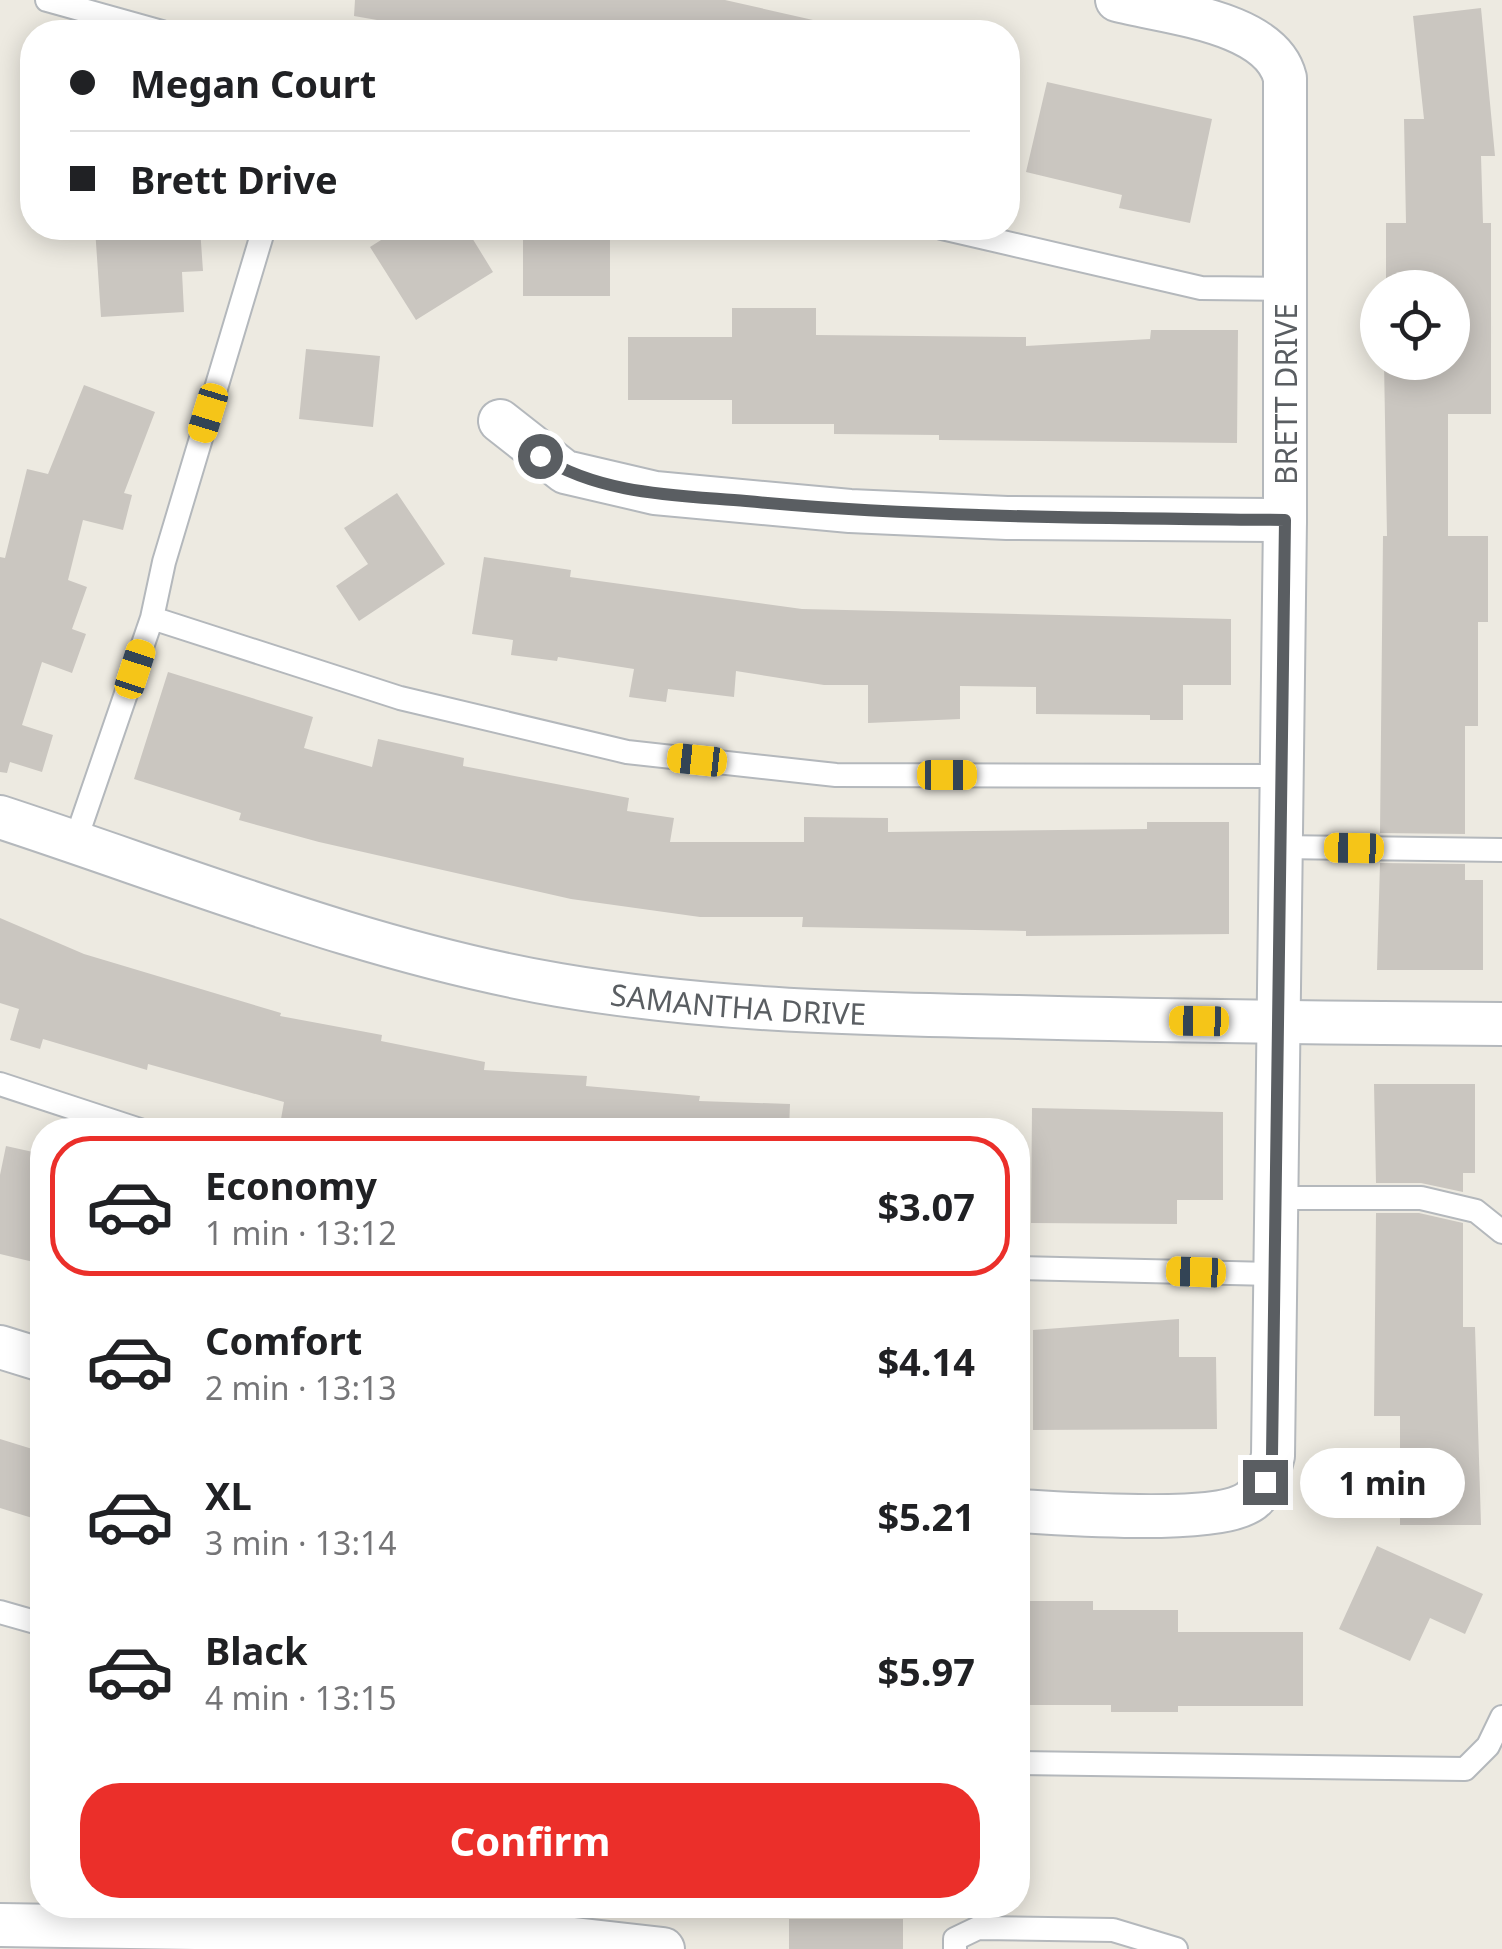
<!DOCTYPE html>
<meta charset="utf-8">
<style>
body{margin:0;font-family:"Noto Sans",sans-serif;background:#f6f6f6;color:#202124;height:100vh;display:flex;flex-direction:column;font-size:38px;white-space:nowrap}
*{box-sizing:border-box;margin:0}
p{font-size:32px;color:#757577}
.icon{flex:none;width:55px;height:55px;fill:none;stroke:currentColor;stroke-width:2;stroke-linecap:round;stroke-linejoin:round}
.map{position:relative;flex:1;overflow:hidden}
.details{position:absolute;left:30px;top:1118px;width:1000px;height:800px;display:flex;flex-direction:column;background:#fff;border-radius:40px;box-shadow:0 5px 25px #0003}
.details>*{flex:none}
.guide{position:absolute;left:20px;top:20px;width:1000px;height:220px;border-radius:40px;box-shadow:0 5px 25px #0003;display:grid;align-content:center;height:220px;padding:0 50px;background:#fff}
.buttons{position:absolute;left:1360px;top:270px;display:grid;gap:20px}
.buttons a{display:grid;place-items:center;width:110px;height:110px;border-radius:50%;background:#fff;box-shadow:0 5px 25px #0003;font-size:50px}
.end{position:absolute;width:45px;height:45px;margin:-22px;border:12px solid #5a5e62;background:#fff;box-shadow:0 0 0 5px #fff}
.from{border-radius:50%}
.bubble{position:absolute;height:70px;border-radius:35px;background:#fff;box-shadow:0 5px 25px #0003;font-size:32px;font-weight:700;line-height:70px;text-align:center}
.car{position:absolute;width:30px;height:60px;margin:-30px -15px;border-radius:12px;box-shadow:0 0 8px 2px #0007;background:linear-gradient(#f5c518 24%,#345 0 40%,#f5c518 0 76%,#345 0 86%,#f5c518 0)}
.guide b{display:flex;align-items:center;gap:35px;height:95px;font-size:38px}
.guide b+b{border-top:2px solid #e0e0e0}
.guide i{width:25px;height:25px;background:#202124}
ul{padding:18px 0 0;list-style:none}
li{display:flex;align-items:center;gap:30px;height:140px;margin:0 20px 15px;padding:0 30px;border:5px solid transparent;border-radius:40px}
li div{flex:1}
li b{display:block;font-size:38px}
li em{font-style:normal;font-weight:700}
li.on{border-color:#eb2f2a}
li>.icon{width:90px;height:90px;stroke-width:1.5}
.button{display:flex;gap:20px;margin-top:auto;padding:20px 50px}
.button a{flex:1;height:115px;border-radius:40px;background:#eb2f2a;color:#fff;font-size:40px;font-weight:700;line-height:115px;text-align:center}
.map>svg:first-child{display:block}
</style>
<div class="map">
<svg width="1502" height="1949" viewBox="0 0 1502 1949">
<rect width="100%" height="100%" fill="#edeae1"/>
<path fill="#cac6c0" d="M355 0H725L813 20 812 32H446L354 16Z
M1481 8 1495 156H1481L1483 223H1491V414H1448V536H1488V622H1478V726H1465V834L1380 833 1383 536H1387L1384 362H1452V288H1386V223H1406L1404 119H1424L1413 16Z
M1047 82 1212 119 1190 223 1119 208 1122 195 1026 172Z
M95 228H200L203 271 182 272 184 312 101 317Z
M400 228H466L493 272 416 320 370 247Z
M523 228H610V296H523Z
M732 308H816V335L1026 337V346L1150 339 1151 330H1238L1237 443 939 440V435L834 434V424H732V400H628V337H732Z
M306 349 380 356 373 427 299 419Z
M84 385 155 412 124 493 132 495 123 530 83 520 68 580 87 587 72 629 86 634 72 673 42 662 22 725 53 735 42 772 10 762 7 773 0 772V557L5 558 27 469 48 474Z
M397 493 445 564 359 621 336 586 368 564 344 528Z
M484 557 571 570 570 577 802 609 1231 619V685H1183V720H1150V715L1036 714V687L960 686V719L868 723V685H824L736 671 734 697 668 689 666 702 629 697 634 669 558 657 557 661 511 655 513 640 472 634Z
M168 672 313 717 304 748 372 767 378 739 464 758 463 766 629 798 627 811 674 818 670 842H804V817L888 818V832L1147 829V822H1229V934L1026 936V931L802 927 803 917H700L571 899 319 842 239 820 241 813 134 779Z
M1380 863 1465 864V880H1483V970H1377Z
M0 918 84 954 281 1013 280 1016 382 1035 381 1041 485 1062 484 1070 587 1076 586 1086 700 1096 699 1101 790 1104 789 1130H383L323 1119 322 1126 281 1119 284 1102 148 1064 147 1070 43 1039 40 1049 10 1040 19 1009 0 1003Z
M1374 1084H1475V1173H1463V1192L1421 1183H1376Z
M1032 1108 1223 1112V1200H1177V1224L1031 1223Z
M6 1146 42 1154V1264L0 1254V1175Z
M1376 1213H1419L1463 1223V1327H1475L1481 1525H1400V1416H1374Z
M1179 1319V1357H1216L1217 1429 1033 1430V1330Z
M0 1439 42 1452V1521L0 1508Z
M1377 1546 1483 1594 1465 1634 1430 1618 1410 1661 1339 1629Z
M1018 1601H1093V1610H1178V1632H1303V1706H1178V1712H1111V1705H1018Z
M789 1919H903V1949H789Z"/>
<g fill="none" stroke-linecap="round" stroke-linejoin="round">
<defs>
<path id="lane" d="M47 0 162 32
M942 228 1201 288 1285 289
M152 618 400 698 627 752 836 775 1281 776
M75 842 152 618 164 562 264 228
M1279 847 1502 850
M0 1084 140 1130
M1275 1198H1421L1476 1211 1502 1232
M1018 1268 1274 1274
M0 1612 42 1624
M1018 1763 1465 1769 1488 1746 1502 1717
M955 1949V1939L978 1928 1113 1930 1176 1949"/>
<g id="street">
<path d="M500 421 565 472 655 493 850 511 1007 518 1285 520"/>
<path id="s1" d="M0 817C183 877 368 952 559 985 711 1011 864 1014 1018 1017 1179 1021 1341 1023 1502 1024"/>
<path d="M0 1347 42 1360"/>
<path d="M1018 1511C1063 1513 1225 1527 1254 1498 1266 1487 1269 1470 1273 1456L1285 520V78C1271 21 1166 13 1117 0"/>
<path d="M0 1925 521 1933 663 1949"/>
</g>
</defs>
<use href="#lane" stroke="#b4b8bc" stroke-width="26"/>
<use href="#street" stroke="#b4b8bc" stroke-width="46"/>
<use href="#lane" stroke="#fff" stroke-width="22"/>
<use href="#street" stroke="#fff" stroke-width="42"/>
</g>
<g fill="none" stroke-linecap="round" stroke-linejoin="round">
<path stroke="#5a5e62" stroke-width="12" d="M540 456C601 495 676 495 746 501 925 518 1105 518 1285 520L1272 1456 1265 1482"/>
</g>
<g text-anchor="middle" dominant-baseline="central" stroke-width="8" stroke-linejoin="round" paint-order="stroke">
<g font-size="30" fill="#5a5e62" stroke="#fff">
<text transform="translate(1285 394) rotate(-90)">BRETT DRIVE</text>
<text stroke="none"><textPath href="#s1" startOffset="765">SAMANTHA DRIVE</textPath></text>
</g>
</g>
</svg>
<div class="buttons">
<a><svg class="icon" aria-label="locate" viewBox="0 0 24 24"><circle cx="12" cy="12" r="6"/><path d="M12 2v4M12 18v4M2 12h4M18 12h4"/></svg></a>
</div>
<i class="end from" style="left:540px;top:456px"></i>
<i class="end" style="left:1265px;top:1482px"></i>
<div class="bubble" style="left:1300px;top:1448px;width:165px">1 min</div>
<i class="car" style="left:208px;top:413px;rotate:197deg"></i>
<i class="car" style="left:135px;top:669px;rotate:18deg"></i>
<i class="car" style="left:697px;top:760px;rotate:276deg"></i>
<i class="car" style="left:947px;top:775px;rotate:90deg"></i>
<i class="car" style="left:1354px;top:848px;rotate:271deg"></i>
<i class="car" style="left:1199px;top:1021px;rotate:271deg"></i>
<i class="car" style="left:1196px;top:1272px;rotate:272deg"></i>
<div class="guide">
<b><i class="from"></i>Megan Court</b>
<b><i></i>Brett Drive</b>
</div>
<section class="details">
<ul>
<li class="on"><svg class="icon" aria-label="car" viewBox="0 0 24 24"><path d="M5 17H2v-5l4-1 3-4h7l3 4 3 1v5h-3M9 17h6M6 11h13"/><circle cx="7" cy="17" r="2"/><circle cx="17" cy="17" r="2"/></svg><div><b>Economy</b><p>1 min · 13:12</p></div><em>$3.07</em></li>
<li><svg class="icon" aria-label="car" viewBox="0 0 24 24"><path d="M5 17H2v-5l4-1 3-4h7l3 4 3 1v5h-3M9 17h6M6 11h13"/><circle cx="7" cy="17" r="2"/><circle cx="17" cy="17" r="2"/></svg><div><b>Comfort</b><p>2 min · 13:13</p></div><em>$4.14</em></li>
<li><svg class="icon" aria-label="car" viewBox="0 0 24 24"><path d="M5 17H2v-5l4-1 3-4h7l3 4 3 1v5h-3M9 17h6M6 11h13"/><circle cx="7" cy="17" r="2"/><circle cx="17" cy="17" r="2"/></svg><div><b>XL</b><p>3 min · 13:14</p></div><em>$5.21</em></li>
<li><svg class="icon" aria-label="car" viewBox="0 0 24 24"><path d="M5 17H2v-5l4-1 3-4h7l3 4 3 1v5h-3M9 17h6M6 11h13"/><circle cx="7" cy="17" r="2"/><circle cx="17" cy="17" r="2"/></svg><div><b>Black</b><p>4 min · 13:15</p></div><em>$5.97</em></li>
</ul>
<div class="button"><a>Confirm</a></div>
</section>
</div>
